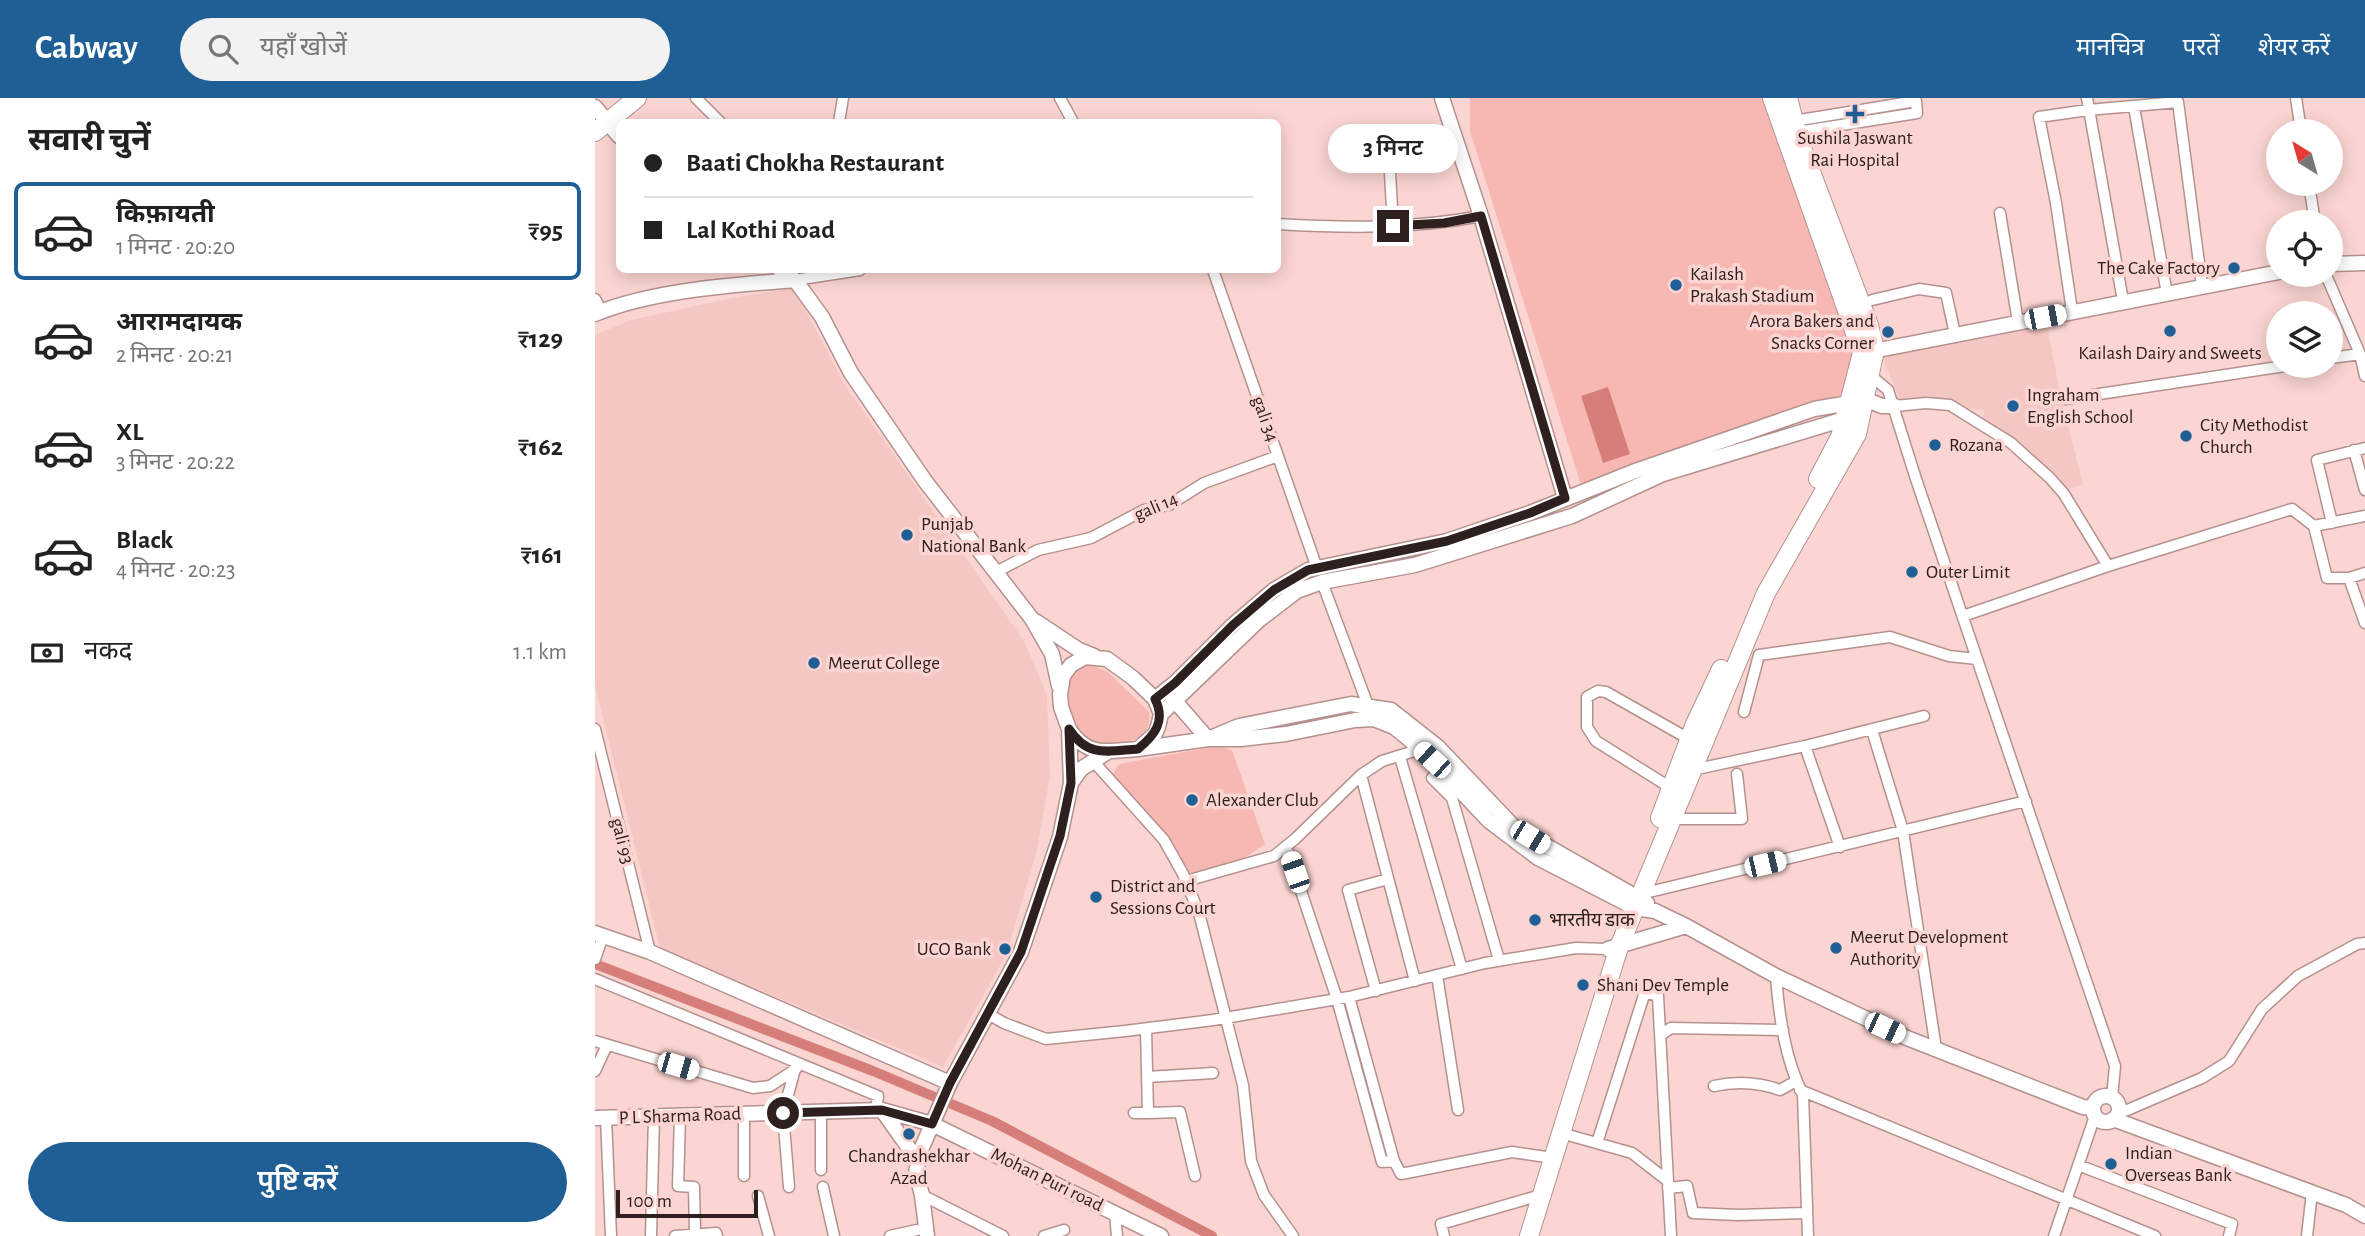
<!DOCTYPE html>
<html lang="hi">
<meta charset="utf-8">
<style>
body{margin:0;font-family:"Alegreya Sans","Noto Sans Devanagari",sans-serif;background:#f2f2f2;color:#222;height:100vh;display:flex;flex-direction:column;font-size:26px;white-space:nowrap}
*{box-sizing:border-box;margin:0}
p{font-size:23px;color:#767676}
.icon{flex:none;width:38px;height:38px;fill:none;stroke:currentColor;stroke-width:2;stroke-linecap:round;stroke-linejoin:round}
.map{position:relative;flex:1;overflow:hidden}
.drawer{display:flex;flex-direction:column;background:#fff;width:595px}
.drawer>*{flex:none}
.hud{position:absolute;left:21px;top:21px;width:665px;height:154px;border-radius:10px;box-shadow:0 4px 18px #0003;display:grid;align-content:center;height:154px;padding:0 28px;background:#fff}
.needle{width:46px;rotate:323deg}
.fabs{position:absolute;left:1671px;top:21px;display:grid;gap:14px}
.fabs a{display:grid;place-items:center;width:77px;height:77px;border-radius:50%;background:#fff;box-shadow:0 4px 18px #0003;font-size:35px}
.scale{position:absolute;left:21px;bottom:18px;width:142px;box-sizing:border-box;padding-left:7px;border:4px solid #2e201f;border-top:0;font-size:19px;line-height:24px;white-space:nowrap;color:#2e201f;-webkit-text-stroke:5px #fbd5d1;paint-order:stroke}
.end{position:absolute;width:32px;height:32px;margin:-16px;border:9px solid #2e201f;background:#fff;box-shadow:0 0 0 4px #fff}
.from{border-radius:50%}
.bubble{position:absolute;height:49px;border-radius:24px;background:#fff;box-shadow:0 4px 18px #0003;font-size:23px;font-weight:600;line-height:49px;text-align:center}
.car{position:absolute;width:21px;height:42px;margin:-21px -10px;border-radius:9px;box-shadow:0 0 5px 2px #0007;background:linear-gradient(#fff 24%,#345 0 40%,#fff 0 76%,#345 0 86%,#fff 0)}
.hud b{display:flex;align-items:center;gap:24px;height:66px;font-size:26px}
.hud b+b{border-top:2px solid #e0e0e0}
.hud i{width:18px;height:18px;background:#222}
ul{padding:0;list-style:none}
li{display:flex;align-items:center;gap:21px;height:98px;margin:0 14px 10px;padding:0 14px;border:4px solid transparent;border-radius:10px}
li div{flex:1}
li b{display:block;font-size:26px}
li em{font-style:normal;font-weight:600}
li.selected{border-color:#1f5f95}
li>.icon{width:63px;height:63px;stroke-width:1.5}
h2{padding:0 28px;font-size:32px;line-height:84px}
.pay{display:flex;align-items:center;gap:18px;height:77px;padding:0 28px;font-size:26px}
.pay p{margin-inline-start:auto}
.action{display:flex;gap:14px;margin-top:auto;padding:14px 28px}
.action a{flex:1;height:80px;border-radius:42px;background:#1f5f95;color:#fff;font-size:28px;font-weight:600;line-height:80px;text-align:center}
header{display:flex;align-items:center;gap:42px;box-sizing:border-box;height:98px;padding:0 35px;background:#1f5f95;color:#fff}
header strong{font-size:33px}
nav{display:flex;gap:38px;margin-inline-start:auto;font-size:24px}
.search{width:490px;height:63px;background:#f2f2f2;display:flex;align-items:center;gap:18px;box-sizing:border-box;padding:0 24px;border-radius:38px;color:#767676;font-size:26px}
main{display:flex;flex:1;min-height:0}
.map>svg:first-child{display:block}
</style>
<header>
<strong>Cabway</strong>
<div class="search"><svg class="icon" aria-label="search" viewBox="0 0 24 24"><circle cx="10" cy="10" r="6"/><path d="M15 15l6 6"/></svg>यहाँ खोजें</div>
<nav><a>मानचित्र</a><a>परतें</a><a>शेयर करें</a></nav>
</header>
<main>
<section class="drawer">
<h2>सवारी चुनें</h2>
<ul>
<li class="selected"><svg class="icon" aria-label="car" viewBox="0 0 24 24"><path d="M5 17H2v-5l4-1 3-4h7l3 4 3 1v5h-3M9 17h6M6 11h13"/><circle cx="7" cy="17" r="2"/><circle cx="17" cy="17" r="2"/></svg><div><b>किफ़ायती</b><p>1 मिनट · 20:20</p></div><em>₹95</em></li>
<li><svg class="icon" aria-label="car" viewBox="0 0 24 24"><path d="M5 17H2v-5l4-1 3-4h7l3 4 3 1v5h-3M9 17h6M6 11h13"/><circle cx="7" cy="17" r="2"/><circle cx="17" cy="17" r="2"/></svg><div><b>आरामदायक</b><p>2 मिनट · 20:21</p></div><em>₹129</em></li>
<li><svg class="icon" aria-label="car" viewBox="0 0 24 24"><path d="M5 17H2v-5l4-1 3-4h7l3 4 3 1v5h-3M9 17h6M6 11h13"/><circle cx="7" cy="17" r="2"/><circle cx="17" cy="17" r="2"/></svg><div><b>XL</b><p>3 मिनट · 20:22</p></div><em>₹162</em></li>
<li><svg class="icon" aria-label="car" viewBox="0 0 24 24"><path d="M5 17H2v-5l4-1 3-4h7l3 4 3 1v5h-3M9 17h6M6 11h13"/><circle cx="7" cy="17" r="2"/><circle cx="17" cy="17" r="2"/></svg><div><b>Black</b><p>4 मिनट · 20:23</p></div><em>₹161</em></li>
</ul>
<div class="pay"><svg class="icon" aria-label="cash" viewBox="0 0 24 24"><path d="M3 7h18v10H3z"/><circle cx="12" cy="12" r="2"/></svg>नकद<p>1.1 km</p></div>
<div class="action"><a>पुष्टि करें</a></div>
</section>
<div class="map">
<svg width="1770" height="1138" viewBox="0 0 1770 1138">
<rect width="100%" height="100%" fill="#fbd5d1"/>
<path fill="#f5c7c3" d="M199 190 250 287 429 543 452 597 455 678 442 752 412 855 348 969 65 850 0 588V237L36 222 142 199Z
M1452 228 1467 305 1488 386 1469 393 1388 321 1389 312 1377 311 1357 304H1306L1287 259Z"/>
<path fill="#f7b7b2" d="M875 0H1168L1262 250V275L1245 297 986 387 875 33Z
M494 566 513 574 554 614C559 647 523 646 500 648 474 626 473 618 472 585L483 572Z
M622 648 637 652 670 746 648 761 595 775 560 726 517 678 524 666Z"/>
<path fill="#d67f7a" d="M1013 289 1035 356 1008 365 986 298Z"/>
<g fill="none" stroke-linecap="round" stroke-linejoin="round">
<path stroke="#d67f7a" stroke-width="10" d="M0 866 278 973 397 1023 617 1138"/>
<defs>
<path id="minor" d="M101 0 125 24
M465 0 478 24
M1492 0 1528 203
M1701 0 1706 33
M1539 9 1572 196
M244 24 248 0
M1196 35 1322 15 1321 3 1199 23
M787 41 795 75 798 128
M1714 86 1720 124
M1405 115 1423 224
M682 126C751 130 819 131 886 118
M618 172 722 470
M1731 177 1765 256 1770 278
M200 182 265 172
M0 201 7 213
M1277 202 1324 191 1351 195 1360 236
M1477 213 1461 105 1444 19 1493 12 1583 4 1607 188
M1736 260 1765 256
M1275 277 1293 292 1320 378 1520 968 1517 999
M1471 301 1690 268
M1300 308 1331 305 1355 307 1416 345 1455 380 1469 396 1513 468 1697 411 1719 428 1770 418
M1759 352 1770 392
M1737 425 1722 362 1770 350
M1719 428 1732 480H1754L1770 475
M401 474 443 452 496 440 549 412 574 407 609 385 683 358
M1754 480 1770 525
M727 484 775 613
M1368 518 1513 468
M1149 614 1164 557 1295 539 1354 558 1382 561
M0 631 55 854
M1277 632 1308 733 1341 951
M1210 648 1245 749
M805 659 867 871
M498 663 569 742 588 776 604 815 648 987 656 1063 669 1097 698 1138
M845 670 837 680 857 700 904 862
M1097 672 1210 648 1329 618
M766 677 820 883
M1076 690 1001 643 992 629V599L1003 593 1011 594 1094 641
M1077 721H1147L1142 676
M691 748 742 901 787 1064 799 1063 754 899
M591 783 679 758 700 741 766 677 787 663 826 651
M1046 796 1431 703
M0 861 8 838
M842 877 863 1012
M1181 878C1184 918 1190 961 1208 997L1213 1138
M0 881 283 998 281 1012
M781 893 753 792 793 781
M393 916 409 925 451 941 530 933 618 922 754 899 890 865 981 850 1013 851
M1067 936 1076 930 1188 932
M0 943 158 990 175 988 201 971
M0 973 12 947
M552 979 618 975
M1119 988C1142 983 1163 984 1185 992L1201 983
M1205 992 1560 1138
M226 1014V1072
M539 1015H553L551 931
M553 1015 585 1014 600 1078
M149 1016V1078
M1523 1016 1607 980 1634 963 1667 911 1703 878 1762 846 1770 845
M85 1018 83 1088 99 1089 100 1135
M11 1020 16 1138
M966 1035 1037 1055 1073 1083 1076 1138
M1002 1045 1050 894 1063 898 1073 1083
M799 1063 806 1076 917 1054 951 1059
M1483 1067 1637 1126 1634 1138
M194 1089 188 1015 200 971
M228 1089 239 1138
M1073 1090 1092 1088 1098 1115 1143 1117 1212 1115
M327 1097 408 1138
M163 1098 174 1138
M520 1115 522 1138
M56 1138 59 1018
M80 1138 121 1135 122 1138
M295 1138 322 1132
M449 1138 469 1132
M849 1138 846 1126 939 1099
M1459 1138 1500 1018
M1712 1138 1717 1094"/>
<path id="tertiary" d="M847 0 886 118 970 400
M0 9 24 38
M1736 166 1770 165
M185 172 200 182 227 219 256 275 330 383 437 521 457 556 464 588
M0 216C58 192 138 187 200 182
M1273 254 1684 174
M442 524 484 552 499 558
M560 601 580 585 638 527 679 492 713 472 852 443 935 415 1043 372 1219 311 1272 302 1287 308H1300
M580 603 613 641 644 628 756 606 796 612 843 649 920 730 1052 805
M566 616 664 522 702 493 727 484 820 467 977 418 1068 376 1256 319
M543 651 613 641H646L691 636 760 622 779 621 799 629 826 651 894 723 943 760 1040 810 1060 813 1091 828 1181 878 1312 940 1488 1009 1498 1010
M476 685 486 671 514 653
M0 835 55 854 355 985
M1013 851 1091 828
M1498 1011a13 13 0 1 1 26 0a13 13 0 1 1-26 0Z
M287 1012 323 1063
M0 1020 287 1012 337 1026 566 1138
M1518 1021 1751 1107 1770 1118
M332 1138 327 1097 321 1075 325 1054 355 985 426 854 465 739 476 685 474 631 466 609 465 596 468 578 476 567 490 559 512 561 538 580 560 601 566 616 563 629 560 636 543 651C512 653 493 660 474 631"/>
<path id="primary" d="M1177 0 1267 255 1245 339 1223 381
M0 34 42 0
M1065 720 1100 626 1126 571
M934 1138 1024 849 1171 495 1262 336 1280 252 1274 227 1204 42 1193 0"/>
</defs>
<use href="#minor" stroke="#b4918e" stroke-width="13"/>
<use href="#tertiary" stroke="#b4918e" stroke-width="17"/>
<use href="#primary" stroke="#b4918e" stroke-width="20"/>
<use href="#minor" stroke="#fff" stroke-width="10"/>
<use href="#tertiary" stroke="#fff" stroke-width="14"/>
<use href="#primary" stroke="#fff" stroke-width="18"/>
</g>
<g fill="none" stroke-linecap="round" stroke-linejoin="round">
<path stroke="#2e201f" stroke-width="9" d="M188 1015 287 1012 337 1026 355 985 426 854 465 738 476 685 474 631C493 660 512 653 543 651 560 637 571 623 560 601L580 585 638 527 679 492 713 472 852 443 935 415 970 400 886 118 849 125 798 128"/>
</g>
<g fill="#1f5f95" stroke="#fbd5d1" stroke-width="2.5">
<path d="M1256.5 5.5h7v7h7v7h-7v7h-7v-7h-7v-7h7z"/>
<circle cx="1639" cy="170" r="7"/>
<circle cx="1081" cy="187" r="7"/>
<circle cx="1575" cy="233" r="7"/>
<circle cx="1293" cy="234" r="7"/>
<circle cx="1418" cy="308" r="7"/>
<circle cx="1591" cy="338" r="7"/>
<circle cx="1340" cy="347" r="7"/>
<circle cx="312" cy="437" r="7"/>
<circle cx="1317" cy="474" r="7"/>
<circle cx="219" cy="565" r="7"/>
<circle cx="597" cy="702" r="7"/>
<circle cx="501" cy="799" r="7"/>
<circle cx="940" cy="822" r="7"/>
<circle cx="1241" cy="850" r="7"/>
<circle cx="410" cy="851" r="7"/>
<circle cx="988" cy="887" r="7"/>
<circle cx="314" cy="1036" r="7"/>
<circle cx="1516" cy="1066" r="7"/>
</g>
<g text-anchor="middle" dominant-baseline="central" stroke-width="7" stroke-linejoin="round" paint-order="stroke">
<g font-size="19" fill="#2e201f" stroke="#fbd5d1" text-anchor="start">
<text x="1260" y="40" text-anchor="middle">Sushila Jaswant<tspan x="1260" dy="22">Rai Hospital</tspan></text>
<text x="1625" y="170" text-anchor="end">The Cake Factory</text>
<text x="1095" y="176">Kailash<tspan x="1095" dy="22">Prakash Stadium</tspan></text>
<text x="1279" y="223" text-anchor="end">Arora Bakers and<tspan x="1279" dy="22">Snacks Corner</tspan></text>
<text x="1575" y="255" text-anchor="middle">Kailash Dairy and Sweets</text>
<text x="1432" y="297">Ingraham<tspan x="1432" dy="22">English School</tspan></text>
<text x="1605" y="327">City Methodist<tspan x="1605" dy="22">Church</tspan></text>
<text x="1354" y="347">Rozana</text>
<text x="326" y="426">Punjab<tspan x="326" dy="22">National Bank</tspan></text>
<text x="1331" y="474">Outer Limit</text>
<text x="233" y="565">Meerut College</text>
<text x="611" y="702">Alexander Club</text>
<text x="515" y="788">District and<tspan x="515" dy="22">Sessions Court</tspan></text>
<text x="954" y="822">भारतीय डाक</text>
<text x="1255" y="839">Meerut Development<tspan x="1255" dy="22">Authority</tspan></text>
<text x="396" y="851" text-anchor="end">UCO Bank</text>
<text x="1002" y="887">Shani Dev Temple</text>
<text x="1530" y="1055">Indian<tspan x="1530" dy="22">Overseas Bank</tspan></text>
<text x="314" y="1058" text-anchor="middle">Chandrashekhar<tspan x="314" dy="22">Azad</tspan></text>
</g>
<g font-size="19" fill="#2e201f" stroke="#fbd5d1">
<text transform="translate(670 321) rotate(71)">gali 34</text>
<text transform="translate(561 409) rotate(-23)">gali 14</text>
<text transform="translate(27 743) rotate(76)">gali 93</text>
<text transform="translate(85 1018) rotate(-2)">P L Sharma Road</text>
<text transform="translate(452 1082) rotate(26)">Mohan Puri road</text>
</g>
</g>
</svg>
<div class="fabs">
<a><svg class="needle" viewBox="-14 -14 28 28"><path d="M0-13l5 13h-10z" fill="#e53935"/><path d="M0 13l5-13h-10z" fill="#767676"/></svg></a>
<a><svg class="icon" aria-label="locate" viewBox="0 0 24 24"><circle cx="12" cy="12" r="6"/><path d="M12 2v4M12 18v4M2 12h4M18 12h4"/></svg></a>
<a><svg class="icon" aria-label="layers" viewBox="0 0 24 24"><path d="M12 4l9 5-9 5-9-5zM3 14l9 5 9-5"/></svg></a>
</div>
<div class="scale">100 m</div>
<i class="end from" style="left:188px;top:1015px"></i>
<i class="end" style="left:798px;top:128px"></i>
<div class="bubble" style="left:733px;top:26px;width:130px">3 मिनट</div>
<i class="car" style="left:1450px;top:219px;rotate:79deg"></i>
<i class="car" style="left:837px;top:662px;rotate:313deg"></i>
<i class="car" style="left:935px;top:739px;rotate:121deg"></i>
<i class="car" style="left:1170px;top:766px;rotate:77deg"></i>
<i class="car" style="left:700px;top:774px;rotate:341deg"></i>
<i class="car" style="left:1290px;top:930px;rotate:115deg"></i>
<i class="car" style="left:83px;top:968px;rotate:106deg"></i>
<div class="hud">
<b><i class="from"></i>Baati Chokha Restaurant</b>
<b><i></i>Lal Kothi Road</b>
</div>
</div>
</main>
